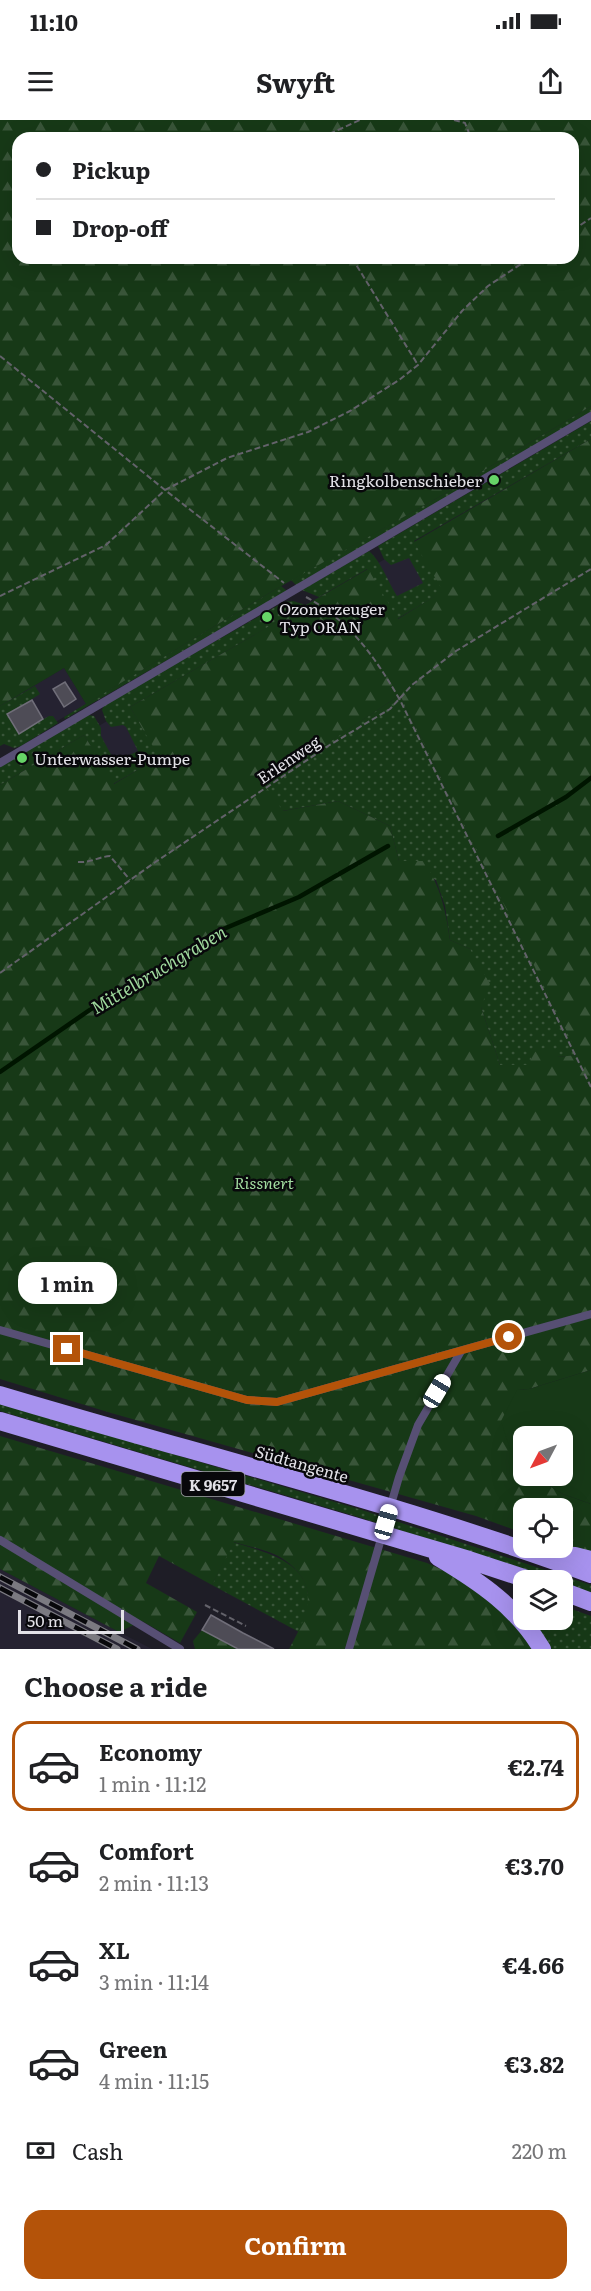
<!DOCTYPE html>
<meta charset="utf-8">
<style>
body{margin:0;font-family:Literata,serif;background:#f6f6f6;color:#202124;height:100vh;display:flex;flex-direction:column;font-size:22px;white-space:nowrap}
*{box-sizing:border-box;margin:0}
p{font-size:20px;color:#757577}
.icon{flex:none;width:33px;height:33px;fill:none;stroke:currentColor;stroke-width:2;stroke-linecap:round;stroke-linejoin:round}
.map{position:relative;height:1529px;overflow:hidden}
.drawer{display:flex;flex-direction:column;background:#fff;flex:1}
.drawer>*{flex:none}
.guide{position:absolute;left:12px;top:12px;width:567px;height:132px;border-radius:18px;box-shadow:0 6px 24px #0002;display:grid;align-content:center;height:132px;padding:0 24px;background:#fff}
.needle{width:39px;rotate:229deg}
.tools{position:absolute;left:513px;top:1306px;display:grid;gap:12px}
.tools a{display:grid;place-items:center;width:60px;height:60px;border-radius:12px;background:#fff;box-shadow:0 6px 24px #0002;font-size:30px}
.scale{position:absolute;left:18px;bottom:15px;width:106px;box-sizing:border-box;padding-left:6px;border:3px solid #e3e2e8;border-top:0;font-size:16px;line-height:21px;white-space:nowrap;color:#e3e2e8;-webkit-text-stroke:4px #08080b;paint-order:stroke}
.end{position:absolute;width:27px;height:27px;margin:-14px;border:8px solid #b45309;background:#fff;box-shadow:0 0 0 3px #fff}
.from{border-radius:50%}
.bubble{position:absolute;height:42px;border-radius:18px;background:#fff;box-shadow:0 6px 24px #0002;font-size:20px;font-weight:700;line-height:42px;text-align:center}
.car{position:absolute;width:18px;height:36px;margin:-18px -9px;border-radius:8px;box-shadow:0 0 4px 2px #0007;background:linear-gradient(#fff 24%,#345 0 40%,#fff 0 76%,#345 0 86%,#fff 0)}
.guide b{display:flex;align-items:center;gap:21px;height:57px;font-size:22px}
.guide b+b{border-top:2px solid #e0e0e0}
.guide i{width:15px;height:15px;background:#202124}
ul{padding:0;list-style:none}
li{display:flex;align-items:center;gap:18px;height:90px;margin:0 12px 9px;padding:0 12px;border:3px solid transparent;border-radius:18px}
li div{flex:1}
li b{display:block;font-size:22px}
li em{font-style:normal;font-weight:700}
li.on{border-color:#b45309}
li>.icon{width:54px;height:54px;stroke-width:1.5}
h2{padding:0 24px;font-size:27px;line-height:72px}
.pay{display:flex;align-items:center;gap:15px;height:66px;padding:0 24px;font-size:22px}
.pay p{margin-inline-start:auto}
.primary-button{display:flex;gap:12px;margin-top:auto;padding:12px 24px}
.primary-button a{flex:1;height:69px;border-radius:18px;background:#b45309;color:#fff;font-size:24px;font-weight:700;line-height:69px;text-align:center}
.status{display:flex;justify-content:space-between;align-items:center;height:42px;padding:0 30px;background:#fff;direction:ltr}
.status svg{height:16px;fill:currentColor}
header{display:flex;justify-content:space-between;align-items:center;height:78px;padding:0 24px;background:#fff;font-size:27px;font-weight:700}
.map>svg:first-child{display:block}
</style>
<div class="status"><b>11:10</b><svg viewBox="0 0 49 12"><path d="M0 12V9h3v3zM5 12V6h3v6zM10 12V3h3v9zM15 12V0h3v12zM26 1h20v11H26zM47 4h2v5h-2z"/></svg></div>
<header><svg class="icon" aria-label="menu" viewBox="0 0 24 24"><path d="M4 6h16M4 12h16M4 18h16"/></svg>Swyft<svg class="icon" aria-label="share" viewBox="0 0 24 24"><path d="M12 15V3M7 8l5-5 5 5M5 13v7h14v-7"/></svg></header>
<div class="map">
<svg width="591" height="1529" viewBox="0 0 591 1529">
<defs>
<pattern id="grass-dots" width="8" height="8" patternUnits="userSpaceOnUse" patternTransform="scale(1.5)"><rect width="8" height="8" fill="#173917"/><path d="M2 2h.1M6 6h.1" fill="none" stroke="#395539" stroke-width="1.8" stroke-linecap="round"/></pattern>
<pattern id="forest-firs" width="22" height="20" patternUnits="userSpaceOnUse" patternTransform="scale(1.5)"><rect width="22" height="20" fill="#173917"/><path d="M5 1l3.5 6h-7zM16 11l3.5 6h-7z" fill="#395539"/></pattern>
</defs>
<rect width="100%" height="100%" fill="#1e1d26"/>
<path fill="#252231" d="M414 422 444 471 397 499 368 449Z
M64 548 86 584 15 626 0 602V586Z
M130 587 160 637 113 664 84 615Z
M0 1449 119 1512 152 1529H0Z"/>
<path fill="url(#grass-dots)" d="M591 286V294L296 465 291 460 446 373Z
M591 301V319L414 421 444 471 397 499 367 449 319 477 302 470 369 431C381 441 388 462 397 476L423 463 409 438 391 445 384 439 378 426Z
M281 466 287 471 65 599 64 597Z
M293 481 306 485 130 587 160 637 113 664 84 615 0 665V647L88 595 94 596 101 608V616L115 642 138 631 126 607 123 605 111 607 106 601 102 590 104 585 284 482Z
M35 566 40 574 8 594 19 613 49 596H53L58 603 21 626 14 628 4 624 0 626V586Z
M400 575 579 935 557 937 529 945H500L481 887 470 829 450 820 445 786 436 760 399 741 390 706 338 681 282 691 264 665Z
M0 1283 362 1390 591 1465V1473L563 1463 562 1461 352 1395 0 1291Z
M233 1422C265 1432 313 1442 308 1485 308 1494 302 1504 299 1512L212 1465Z
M563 1486 591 1496V1529H550L530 1500H562Z"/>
<path fill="url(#forest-firs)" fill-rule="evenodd" d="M0 0H591V286L446 373 276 469 86 584 64 548 0 586ZM18 18H573V138H18Z
M591 319V1250L529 1269 518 1270 514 1340 523 1348 524 1356H533L563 1374 591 1384V1436L563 1427 562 1389H524L523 1413 476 1396 111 1293 0 1259V665L84 615 114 664 159 637 130 587 368 449 398 499 443 471 414 422ZM400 575 578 934V935L557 937 551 926 533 932 529 945H500L481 887 490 864 470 829 450 820C445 787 441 769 424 741H399L390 706 338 681 283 691 265 665Z
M0 1316 427 1443 460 1458 508 1495 534 1529H289C308 1495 322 1465 283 1439 270 1430 249 1427 234 1422L212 1465 159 1436 146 1463 197 1492 180 1523 142 1501 119 1512 0 1449Z
M202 1510 237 1529H195L193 1521Z"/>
<path fill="#173917" d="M591 1250V1384L563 1374 533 1356H562V1317H524L523 1348 514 1341 501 1301 517 1270 529 1269Z"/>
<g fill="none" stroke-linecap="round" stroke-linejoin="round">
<path stroke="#001500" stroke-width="4.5" d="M498 716 566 677 591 658
M0 952 94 887 149 857 214 813 299 777 388 726"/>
</g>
<path fill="#4e4c56" stroke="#706e79" stroke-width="1.5" d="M65 562 76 579 64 587 53 569Z
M32 580 43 599 19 614 7 594Z
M211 1495 243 1513 274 1529H238L202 1510Z"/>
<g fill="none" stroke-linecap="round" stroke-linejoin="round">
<path stroke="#63626a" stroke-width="2" stroke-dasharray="6 3" stroke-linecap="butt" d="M454 0 465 3 471 18
M312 18 329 14 360 0
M573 110 591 98
M352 138 418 245
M0 236 165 370 284 463
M0 476 106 425 165 370 227 338 308 312 350 291 399 260 418 245 462 191 488 166 530 138
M306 477C350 501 375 537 400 580L591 967
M78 742C90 743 98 737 110 736L130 760
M0 853 154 743 328 626 390 589 412 565 456 531 591 449
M205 1485 246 1506"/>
<path stroke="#574f74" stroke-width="8" d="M0 643 591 296
M0 1210 247 1280 277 1282 591 1194
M0 1420 180 1529
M349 1529 399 1357 418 1305 460 1233"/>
<path stroke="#a792ee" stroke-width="18" d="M0 1275C197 1334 398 1383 591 1454
M0 1301 469 1440 533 1461
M555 1435 575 1436 591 1440
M438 1437C480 1462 517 1487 542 1529
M562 1471 591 1482"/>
<defs>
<path id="rail" d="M0 1457 137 1529
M0 1468 117 1529"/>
</defs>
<use href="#rail" stroke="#7b7a81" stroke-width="7"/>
<use href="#rail" stroke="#08080b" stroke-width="4.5" stroke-dasharray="14" stroke-linecap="butt"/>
</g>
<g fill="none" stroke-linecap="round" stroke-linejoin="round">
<path stroke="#b45309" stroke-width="8" d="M67 1229 247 1280 277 1282 509 1217"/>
</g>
<g fill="#66d467" stroke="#08080b" stroke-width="2">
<circle cx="494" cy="360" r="6"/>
<circle cx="267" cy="497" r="6"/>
<circle cx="22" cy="638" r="6"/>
</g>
<g text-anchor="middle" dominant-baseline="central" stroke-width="5" stroke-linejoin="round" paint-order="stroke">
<rect fill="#08080b" stroke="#a1a1a6" stroke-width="1.5" x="181.5" y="1352" width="63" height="24" rx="4.5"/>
<g font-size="15" font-weight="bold" fill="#e3e2e8">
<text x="213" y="1364">K 9657</text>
</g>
<g font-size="16" fill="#e3e2e8" stroke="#08080b" text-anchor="start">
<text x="482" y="360" text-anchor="end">Ringkolbenschieber</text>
<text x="279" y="488">Ozonerzeuger<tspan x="279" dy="18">Typ ORAN</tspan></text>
<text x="34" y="638">Unterwasser-Pumpe</text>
</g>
<g font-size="16" fill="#e3e2e8" stroke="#08080b">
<text transform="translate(288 639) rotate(-34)">Erlenweg</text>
<text transform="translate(302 1343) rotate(16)">Südtangente</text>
</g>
<g font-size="16" font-style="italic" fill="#a2dda0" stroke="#08080b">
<text x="264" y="1062">Rissnert</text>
</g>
<g font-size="18" font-style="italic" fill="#9fd99d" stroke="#08080b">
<text transform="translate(158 849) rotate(-31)">Mittelbruchgraben</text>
</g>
</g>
</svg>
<div class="tools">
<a><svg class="needle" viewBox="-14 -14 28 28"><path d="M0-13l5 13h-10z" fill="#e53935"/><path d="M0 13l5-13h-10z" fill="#757577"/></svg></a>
<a><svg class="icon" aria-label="locate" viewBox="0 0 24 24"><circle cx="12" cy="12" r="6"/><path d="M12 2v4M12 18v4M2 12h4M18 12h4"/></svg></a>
<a><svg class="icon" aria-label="layers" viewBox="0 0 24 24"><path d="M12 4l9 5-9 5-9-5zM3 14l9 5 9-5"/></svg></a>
</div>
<div class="scale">50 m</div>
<i class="end from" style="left:509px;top:1217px"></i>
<i class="end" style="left:67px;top:1229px"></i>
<div class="bubble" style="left:18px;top:1142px;width:99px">1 min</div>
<i class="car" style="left:437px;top:1271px;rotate:31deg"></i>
<i class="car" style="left:386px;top:1402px;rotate:16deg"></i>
<div class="guide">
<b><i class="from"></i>Pickup</b>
<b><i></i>Drop-off</b>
</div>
</div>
<section class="drawer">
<h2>Choose a ride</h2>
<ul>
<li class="on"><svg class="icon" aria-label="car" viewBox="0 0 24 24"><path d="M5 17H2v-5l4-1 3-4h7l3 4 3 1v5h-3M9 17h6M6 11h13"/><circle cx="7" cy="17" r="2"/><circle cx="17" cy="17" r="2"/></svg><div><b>Economy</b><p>1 min · 11:12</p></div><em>€2.74</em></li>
<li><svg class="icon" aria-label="car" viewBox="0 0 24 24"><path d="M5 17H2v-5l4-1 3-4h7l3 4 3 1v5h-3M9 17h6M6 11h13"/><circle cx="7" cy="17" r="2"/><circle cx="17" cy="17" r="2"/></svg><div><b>Comfort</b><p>2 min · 11:13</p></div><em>€3.70</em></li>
<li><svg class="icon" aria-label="car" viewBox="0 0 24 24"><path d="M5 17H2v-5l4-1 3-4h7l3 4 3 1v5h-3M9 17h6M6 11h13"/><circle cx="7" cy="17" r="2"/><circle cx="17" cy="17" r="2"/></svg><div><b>XL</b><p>3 min · 11:14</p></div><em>€4.66</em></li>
<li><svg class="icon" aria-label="car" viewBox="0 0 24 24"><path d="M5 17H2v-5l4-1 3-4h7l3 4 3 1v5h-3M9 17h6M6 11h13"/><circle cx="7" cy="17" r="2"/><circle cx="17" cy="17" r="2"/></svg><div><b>Green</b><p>4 min · 11:15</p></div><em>€3.82</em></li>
</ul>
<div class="pay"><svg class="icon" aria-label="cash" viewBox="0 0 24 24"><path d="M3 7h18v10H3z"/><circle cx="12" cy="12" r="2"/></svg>Cash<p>220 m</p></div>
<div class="primary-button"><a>Confirm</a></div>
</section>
